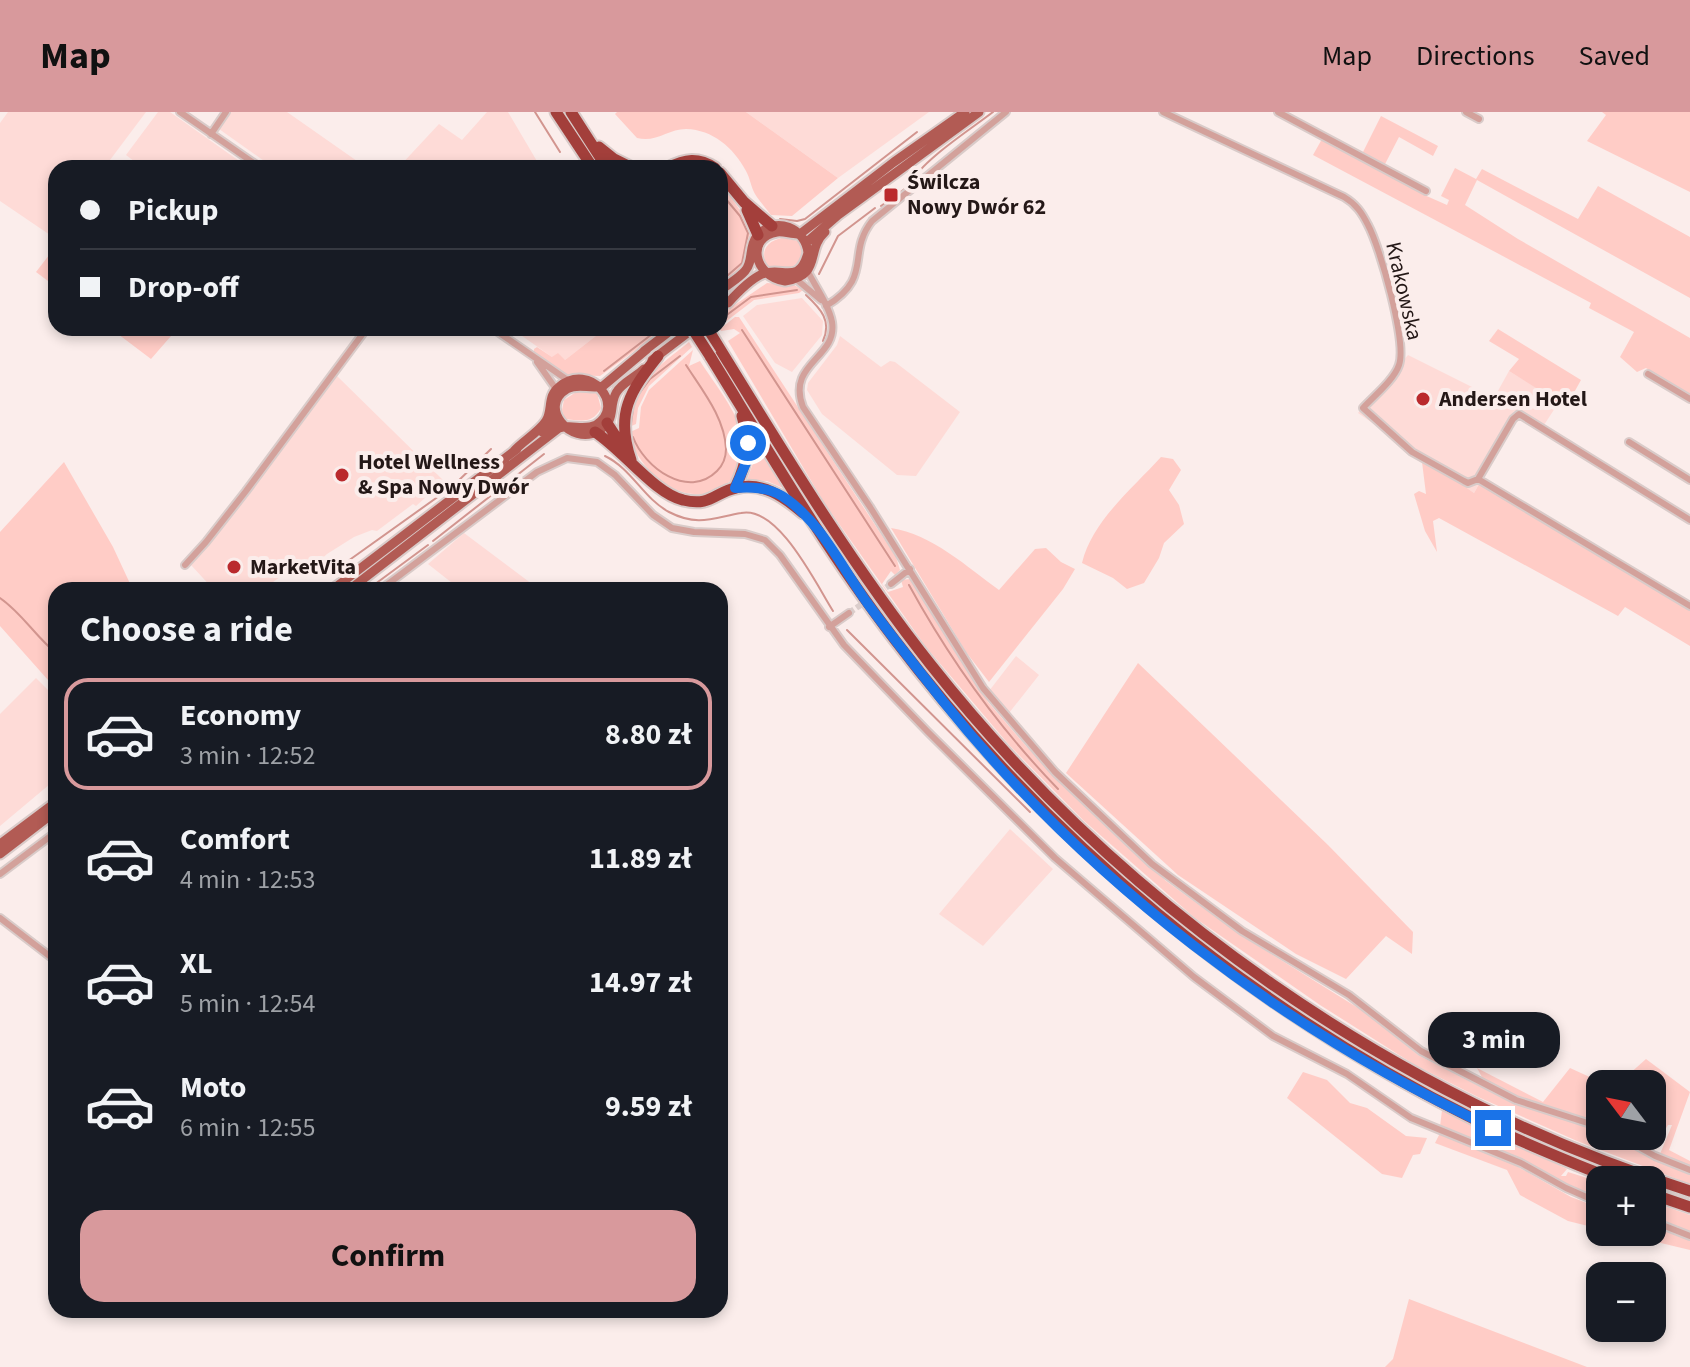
<!DOCTYPE html>
<meta charset="utf-8">
<style>
body{margin:0;font-family:"Source Sans 3",sans-serif;background:#242831;color:#f1f3f6;height:100vh;display:flex;flex-direction:column;font-size:30px;white-space:nowrap}
*{box-sizing:border-box;margin:0}
p{font-size:26px;color:#9ea1a6}
.icon{flex:none;width:44px;height:44px;fill:none;stroke:currentColor;stroke-width:2;stroke-linecap:round;stroke-linejoin:round}
.map{position:relative;flex:1;overflow:hidden}
.details{position:absolute;left:48px;top:470px;width:680px;height:736px;display:flex;flex-direction:column;background:#171b24;border-radius:24px;box-shadow:0 4px 12px #0003}
.details>*{flex:none}
.hud{position:absolute;left:48px;top:48px;width:680px;height:176px;border-radius:24px;box-shadow:0 4px 12px #0003;display:grid;align-content:center;height:176px;padding:0 32px;background:#171b24}
.needle{width:52px;rotate:302deg}
.tools{position:absolute;left:1586px;top:958px;display:grid;gap:16px}
.tools a{display:grid;place-items:center;width:80px;height:80px;border-radius:16px;background:#171b24;box-shadow:0 4px 12px #0003;font-size:40px}
.end{position:absolute;width:36px;height:36px;margin:-18px;border:10px solid #1a73e8;background:#fff;box-shadow:0 0 0 4px #fff}
.from{border-radius:50%}
.bubble{position:absolute;height:56px;border-radius:24px;background:#171b24;box-shadow:0 4px 12px #0003;font-size:26px;font-weight:700;line-height:56px;text-align:center}
.hud b{display:flex;align-items:center;gap:28px;height:76px;font-size:30px}
.hud b+b{border-top:2px solid #363941}
.hud i{width:20px;height:20px;background:#f1f3f6}
ul{padding:0;list-style:none}
li{display:flex;align-items:center;gap:24px;height:112px;margin:0 16px 12px;padding:0 16px;border:4px solid transparent;border-radius:24px}
li div{flex:1}
li b{display:block;font-size:30px}
li em{font-style:normal;font-weight:700}
li.current{border-color:#d8999c}
li>.icon{width:72px;height:72px;stroke-width:1.5}
h2{padding:0 32px;font-size:36px;line-height:96px}
.button{display:flex;gap:16px;margin-top:auto;padding:16px 32px}
.button a{flex:1;height:92px;border-radius:24px;background:#d8999c;color:#111;font-size:32px;font-weight:700;line-height:92px;text-align:center}
header{display:flex;align-items:center;gap:48px;box-sizing:border-box;height:112px;padding:0 40px;background:#d8999c;color:#111}
header strong{font-size:38px}
nav{display:flex;gap:44px;margin-inline-start:auto;font-size:28px}
.map>svg:first-child{display:block}
</style>
<header>
<strong>Map</strong>
<nav><a>Map</a><a>Directions</a><a>Saved</a></nav>
</header>
<div class="map">
<svg width="1690" height="1255" viewBox="0 0 1690 1255">
<rect width="100%" height="100%" fill="#fbedeb"/>
<path fill="#fedbd7" d="M8 0H146L104 56H56V121L53 125 0 89V11Z
M158 0H170L249 56H143L126 43Z
M230 0H287L367 56H274L219 17Z
M487 0H508L541 56H398L439 12 462 28Z
M746 0H929L838 66Z
M802 186 823 209 822 223 792 260 775 251 743 204 757 193Z
M505 216H606L565 248 552 245 515 219 513 222Z
M840 224 881 255 890 249 895 250 960 300 916 364 897 363 822 302 807 278 808 271 837 233Z
M1408 243 1494 286 1509 259 1559 290 1544 313 1519 298 1513 300 1516 302 1474 381 1358 301Z
M337 264 444 369 416 394 413 392 377 419 372 418 354 425 327 442 312 456 298 452 262 478H214L191 453Z
M464 421 540 478H461L428 452Z
M1016 544 1039 563 1009 601 989 579Z
M36 566 56 586V667L0 714V602Z
M1010 717 1053 757 983 834 939 802Z"/>
<path fill="#ffccc6" d="M617 0H746L838 66 792 104 771 103C766 96 759 89 755 82 751 75 750 66 746 59 733 35 713 18 686 17 668 17 656 31 637 26L615 2Z
M1602 0H1690V80L1587 29 1606 3Z
M1381 4 1438 34 1433 44 1399 25 1384 54 1362 42Z
M1322 27 1417 77 1422 82 1447 93 1449 88 1441 84 1455 56 1476 67 1482 57 1578 107 1598 74 1690 125V186L1477 68 1465 93 1518 127 1690 226V284L1646 256 1637 260 1620 245 1634 220 1589 196 1591 191 1313 43Z
M720 69 752 116 746 135 745 155 720 175Z
M782 126 799 129C806 140 801 151 789 156L767 154C760 140 766 129 782 126Z
M56 134V175L36 160Z
M767 171 794 173 803 178 799 181 754 188 720 214V203Z
M735 205H739L896 445 900 458 895 463 891 459 882 472 888 480 903 475 901 468 910 467 988 590 1026 634 1090 699 1166 769 1242 824 1363 899 1418 943 1510 990 1600 1019V1024H1612L1652 1047 1690 1063V1072L1577 1029 1478 985 1415 953 1320 893 1195 806 1083 708 1010 634 926 535 825 392 728 229 740 221 734 217 721 219 720 217Z
M110 216H178L151 247Z
M606 216H666L600 264 567 263 534 240V237L537 235 552 245 558 241 565 248Z
M1498 217 1581 268 1566 295 1509 259 1519 247 1489 229Z
M689 230 692 235 649 274 638 296 636 312 627 316C628 275 659 254 689 230Z
M693 238 689 254 700 249C715 273 737 298 743 326 745 334 742 342 740 350 737 363 730 372 717 378 678 395 638 357 628 321L639 316 641 295 649 278Z
M576 280 597 281 601 296C592 313 580 308 565 307L562 298 564 288Z
M758 337 783 376 767 369 747 368Z
M1161 345 1173 347 1181 358 1169 378 1179 393 1184 412 1164 431 1159 446 1144 471 1127 477 1113 466 1082 451C1092 409 1133 376 1161 345Z
M64 350 113 435 133 478H56V577L0 514V420Z
M1422 350 1447 362 1474 381 1479 372 1581 430 1690 497V534L1625 495 1618 504 1439 406 1433 409 1437 440 1425 419 1414 382 1419 379 1426 382Z
M891 416C932 422 967 455 999 478L1035 437 1046 436 1061 450 1075 457 1063 477 989 570 966 540Z
M1138 551 1328 733 1413 820 1412 842 1386 824 1346 867 1296 842 1178 763 1066 661Z
M1646 947 1690 980 1669 1038 1690 1049V1054L1660 1042 1672 1013H1668L1653 1038 1627 1024H1652V972H1618Z
M1477 956 1543 990 1570 956 1605 972H1600V1011L1520 987 1483 967Z
M1303 960 1327 968 1350 991 1367 996 1406 1024 1427 1026 1420 1042 1413 1043 1402 1066 1382 1062 1287 986Z
M1442 998 1567 1057 1561 1064H1566L1568 1060 1600 1070V1087L1570 1074 1533 1053 1440 1015Z
M1440 1021 1504 1047 1571 1085 1600 1096V1117L1568 1109 1520 1083 1507 1058 1435 1031Z
M1652 1090 1690 1103V1120L1652 1106Z
M1652 1113 1690 1128V1138L1615 1120H1652Z
M1409 1187 1587 1255H1385L1393 1247Z"/>
<g fill="none" stroke-linecap="round" stroke-linejoin="round">
<path stroke="#d2958f" stroke-width="2" d="M535 0 560 40
M566 51 569 56
M910 72C921 49 971 17 993 0
M720 80 740 104 748 121
M881 94 906 76
M780 107 797 109 805 107 917 20
M819 162 838 124 875 96
M720 170 742 151 748 121
M806 183C821 197 832 209 823 229
M720 208 751 185 797 178
M742 218 895 454
M604 259 660 216
M638 283 650 267 680 244
M631 311 633 297
M633 325C644 355 688 388 717 359 723 353 726 346 726 337 725 306 702 278 686 253
M605 344C632 357 643 386 669 400 698 415 713 406 741 401 778 393 816 472 833 499
M433 429 544 342
M341 454 453 374 491 337
M909 473C950 548 999 616 1058 677
M367 478 428 433
M0 486C22 501 35 524 56 541
M847 518 1030 700"/>
<path stroke="#dbcdcb" stroke-width="6" stroke-dasharray="6 3" stroke-linecap="butt" d="M849 501 891 472"/>
<defs>
<path id="minor" d="M180 0 261 56
M1163 0 1344 85C1356 92 1362 101 1368 113 1380 135 1407 230 1399 253 1394 268 1374 284 1363 296L1412 340 1464 369 1468 371 1478 367 1513 307 1519 302 1690 408
M1278 0 1426 79
M1466 0 1479 7
M211 22 226 0
M807 158C815 174 829 193 832 210 838 246 786 251 803 295L870 395 983 576 1055 660 1152 752 1242 819 1349 883 1421 939 1516 988 1600 1015
M796 167 821 188
M826 194C874 165 846 142 872 109L1006 0
M492 216 569 269
M537 250 556 277
M1648 262 1690 287
M1629 330 1690 368
M1478 367 1690 494
M185 453 206 430 246 379 367 216
M891 472 910 457
M380 478 537 360 567 346 597 350 615 363 653 403 672 416 694 420 745 422 765 428 780 443 844 533 928 620 1055 746 1194 865 1273 924 1347 962 1411 1006 1521 1051 1566 1076 1600 1091
M829 515 849 501
M0 762 56 720
M0 806 56 849
M1619 1024 1655 1044 1690 1058
M1652 1109 1690 1124"/>
<path id="primary" d="M797 122C791 122 783 119 777 120 746 125 753 164 785 169 823 163 805 138 825 120
M800 122 894 50 965 0
M807 130 838 103 979 0
M720 179C728 172 738 167 745 159 754 149 748 135 757 124 775 103 806 116 808 141 799 174 782 154 762 162 749 168 737 181 728 191
M644 239 674 216
M652 248 694 216
M644 257C636 265 621 271 616 281 608 296 617 308 598 319 571 334 537 295 567 277 579 270 591 278 603 274L647 237
M542 320 557 306
M332 478 517 337
M349 478 559 316C571 312 584 319 596 313 627 294 590 249 559 275 547 284 553 298 546 309 539 320 523 329 514 339
M0 732 56 690
M0 742 56 699"/>
<path id="motorway" d="M556 0 593 56
M571 0 607 56
M599 35 614 47 632 56
M668 56C685 47 698 45 715 56
M720 61 744 90 772 114
M747 98 758 123
M707 216C778 331 847 447 931 553 1122 795 1395 986 1690 1079
M710 244C769 340 826 438 895 528 1049 731 1248 895 1476 1008 1522 1031 1568 1049 1615 1068
M607 311 622 334
M595 320C622 337 655 382 683 388 711 395 715 380 736 376 762 369 784 385 803 401
M631 348C615 302 630 279 658 244
M735 376C748 349 750 332 742 304
M1652 1082 1690 1095"/>
</defs>
<use href="#minor" stroke="#d9cbc9" stroke-width="10"/>
<use href="#primary" stroke="#d9cbc9" stroke-width="13"/>
<use href="#motorway" stroke="#d9cbc9" stroke-width="15"/>
<use href="#minor" stroke="#d3a19b" stroke-width="6"/>
<use href="#primary" stroke="#b25b54" stroke-width="9"/>
<use href="#motorway" stroke="#a33f3b" stroke-width="11"/>
<defs>
<path id="motorway-bridge" d="M692 216 710 244"/>
</defs>
<use href="#motorway-bridge" stroke="#d9cbc9" stroke-width="15" stroke-linecap="butt"/>
<use href="#motorway-bridge" stroke="#a33f3b" stroke-width="11"/>
</g>
<g fill="none" stroke-linecap="round" stroke-linejoin="round">
<path stroke="#1a73e8" stroke-width="10" d="M748 331 746 351 735 376C751 375 767 375 782 384 821 409 841 455 868 492 892 525 917 556 942 588 1087 769 1283 918 1493 1016"/>
</g>
<g fill="#ba2a2d" stroke="#fbedeb" stroke-width="3">
<rect x="883" y="75" width="16" height="16" rx="4"/>
<circle cx="1423" cy="287" r="8"/>
<circle cx="342" cy="363" r="8"/>
<circle cx="234" cy="455" r="8"/>
</g>
<g text-anchor="middle" dominant-baseline="central" stroke-width="8" stroke-linejoin="round" paint-order="stroke">
<g font-size="22" font-weight="bold" fill="#241817" stroke="#fbedeb" text-anchor="start">
<text x="907" y="70">Świlcza<tspan x="907" dy="25">Nowy Dwór 62</tspan></text>
<text x="1439" y="287">Andersen Hotel</text>
<text x="358" y="350">Hotel Wellness<tspan x="358" dy="25">&amp; Spa Nowy Dwór</tspan></text>
<text x="250" y="455">MarketVita</text>
</g>
<g font-size="22" fill="#241817" stroke="#fbedeb">
<text transform="translate(1404 179) rotate(77)">Krakowska</text>
</g>
</g>
</svg>
<div class="tools">
<a><svg class="needle" viewBox="-14 -14 28 28"><path d="M0-13l5 13h-10z" fill="#e53935"/><path d="M0 13l5-13h-10z" fill="#9ea1a6"/></svg></a>
<a>+</a>
<a>−</a>
</div>
<i class="end from" style="left:748px;top:331px"></i>
<i class="end" style="left:1493px;top:1016px"></i>
<div class="bubble" style="left:1428px;top:900px;width:132px">3 min</div>
<div class="hud">
<b><i class="from"></i>Pickup</b>
<b><i></i>Drop-off</b>
</div>
<section class="details">
<h2>Choose a ride</h2>
<ul>
<li class="current"><svg class="icon" aria-label="car" viewBox="0 0 24 24"><path d="M5 17H2v-5l4-1 3-4h7l3 4 3 1v5h-3M9 17h6M6 11h13"/><circle cx="7" cy="17" r="2"/><circle cx="17" cy="17" r="2"/></svg><div><b>Economy</b><p>3 min · 12:52</p></div><em>8.80 zł</em></li>
<li><svg class="icon" aria-label="car" viewBox="0 0 24 24"><path d="M5 17H2v-5l4-1 3-4h7l3 4 3 1v5h-3M9 17h6M6 11h13"/><circle cx="7" cy="17" r="2"/><circle cx="17" cy="17" r="2"/></svg><div><b>Comfort</b><p>4 min · 12:53</p></div><em>11.89 zł</em></li>
<li><svg class="icon" aria-label="car" viewBox="0 0 24 24"><path d="M5 17H2v-5l4-1 3-4h7l3 4 3 1v5h-3M9 17h6M6 11h13"/><circle cx="7" cy="17" r="2"/><circle cx="17" cy="17" r="2"/></svg><div><b>XL</b><p>5 min · 12:54</p></div><em>14.97 zł</em></li>
<li><svg class="icon" aria-label="car" viewBox="0 0 24 24"><path d="M5 17H2v-5l4-1 3-4h7l3 4 3 1v5h-3M9 17h6M6 11h13"/><circle cx="7" cy="17" r="2"/><circle cx="17" cy="17" r="2"/></svg><div><b>Moto</b><p>6 min · 12:55</p></div><em>9.59 zł</em></li>
</ul>
<div class="button"><a>Confirm</a></div>
</section>
</div>
